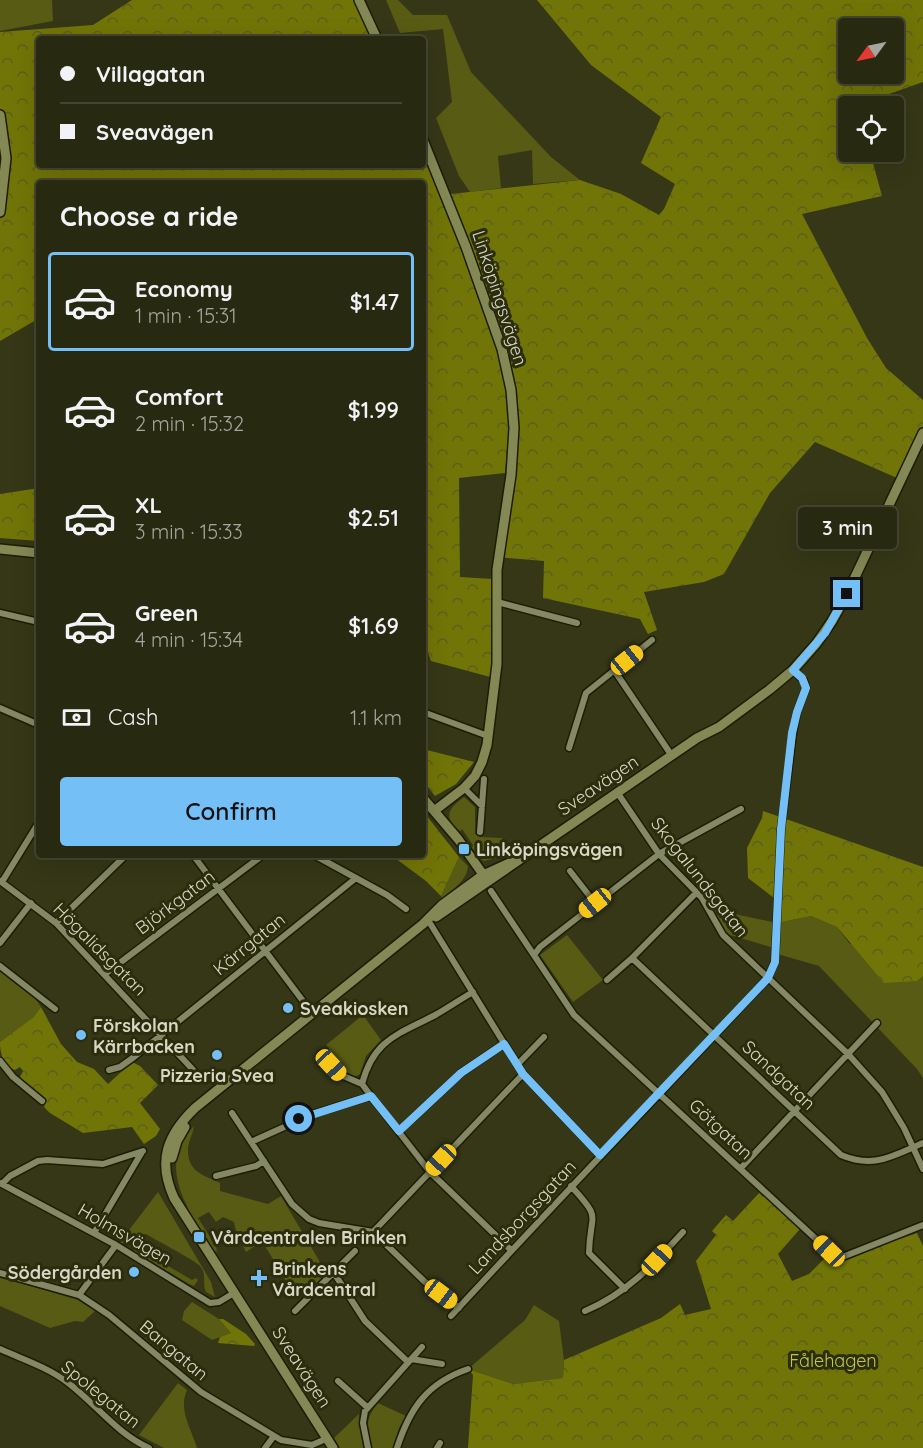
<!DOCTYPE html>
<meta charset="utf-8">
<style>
body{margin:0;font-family:Quicksand,sans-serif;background:#34351f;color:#f1f3f6;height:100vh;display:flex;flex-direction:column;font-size:22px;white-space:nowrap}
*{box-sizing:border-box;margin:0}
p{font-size:20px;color:#a5a69f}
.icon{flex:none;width:33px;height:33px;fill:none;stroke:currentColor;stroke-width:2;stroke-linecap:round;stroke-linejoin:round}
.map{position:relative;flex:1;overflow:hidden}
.side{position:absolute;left:36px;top:180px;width:390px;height:678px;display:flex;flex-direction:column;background:#282911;border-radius:6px;box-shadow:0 6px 24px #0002,0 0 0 2px #444531}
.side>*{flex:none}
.hud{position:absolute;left:36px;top:36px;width:390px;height:132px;border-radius:6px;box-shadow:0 6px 24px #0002,0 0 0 2px #444531;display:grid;align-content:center;height:132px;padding:0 24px;background:#282911}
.needle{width:39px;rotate:237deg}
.tools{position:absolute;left:838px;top:18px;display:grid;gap:12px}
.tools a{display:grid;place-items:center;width:66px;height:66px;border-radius:6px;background:#282911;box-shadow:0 6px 24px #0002,0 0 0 2px #444531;font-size:30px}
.end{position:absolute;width:27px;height:27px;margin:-14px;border:8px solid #74c0f6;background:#111;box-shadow:0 0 0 3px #111}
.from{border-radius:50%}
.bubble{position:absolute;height:42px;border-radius:6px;background:#282911;box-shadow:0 6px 24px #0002,0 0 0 2px #444531;font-size:20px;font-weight:600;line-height:42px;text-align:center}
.car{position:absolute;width:18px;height:36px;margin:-18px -9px;border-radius:8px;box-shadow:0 0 4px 2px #0007;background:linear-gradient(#f5c518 24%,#345 0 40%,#f5c518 0 76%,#345 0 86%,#f5c518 0)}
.hud b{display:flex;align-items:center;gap:21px;height:57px;font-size:22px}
.hud b+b{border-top:2px solid #444531}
.hud i{width:15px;height:15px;background:#f1f3f6}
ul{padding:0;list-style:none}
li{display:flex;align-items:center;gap:18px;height:99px;margin:0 12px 9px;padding:0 12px;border:3px solid transparent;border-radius:6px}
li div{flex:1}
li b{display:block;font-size:22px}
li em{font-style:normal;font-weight:600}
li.on{border-color:#74c0f6}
li>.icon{width:54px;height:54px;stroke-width:1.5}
h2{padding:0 24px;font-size:27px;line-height:72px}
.pay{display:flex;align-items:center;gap:15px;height:66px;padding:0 24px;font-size:22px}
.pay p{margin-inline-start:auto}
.primary-button{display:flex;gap:12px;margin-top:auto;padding:12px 24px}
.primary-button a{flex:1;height:69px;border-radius:6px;background:#74c0f6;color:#111;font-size:24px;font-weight:600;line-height:69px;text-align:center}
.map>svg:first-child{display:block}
</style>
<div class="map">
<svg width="923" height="1448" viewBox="0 0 923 1448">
<defs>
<pattern id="forest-crowns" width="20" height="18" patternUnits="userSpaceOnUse" patternTransform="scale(1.5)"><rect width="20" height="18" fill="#717507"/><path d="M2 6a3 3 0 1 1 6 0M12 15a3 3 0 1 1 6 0" fill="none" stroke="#5b5e1e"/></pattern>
</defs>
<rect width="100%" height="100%" fill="#353717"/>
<path fill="#575b13" d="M0 0H52L53 21 0 31Z
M386 0H398L413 15H447L471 72 551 157 580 180 533 184 532 150 498 156 501 188 470 192 459 176 436 118 452 102 443 29 400 33Z
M464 797 475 807V834L480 837 502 838 514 854 484 861 479 858 472 848 473 845 462 829 460 831C442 817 449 808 464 797Z
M459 857 468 866C467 881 453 889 442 898L441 896Z
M713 907 720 911 777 923 811 916 837 927 849 943 917 981 923 976V1078L917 1069 819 966 774 953V948L730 935 722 928Z
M567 935 603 980 573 1002 540 955Z
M0 970 35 998 41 1007 35 1017 0 1042Z
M363 1015 381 1040 366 1056 360 1074 355 1077H349L330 1060 329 1048 326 1045Z
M194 1126C193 1134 188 1142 188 1150 188 1172 203 1175 220 1183V1191L268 1204 281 1196 327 1274 306 1295 294 1294 262 1241 246 1252 237 1235 234 1222 223 1217 216 1222 209 1212 198 1218 216 1246 217 1252 213 1250C190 1212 154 1166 194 1126Z
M158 1192 211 1282 215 1297 206 1292C202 1284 207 1274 200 1266 193 1259 157 1241 146 1234L131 1239 124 1244 120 1242Z
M137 1244 141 1245 139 1249 192 1280 196 1278 198 1280 194 1286 189 1284 134 1251 135 1245Z
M0 1277 78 1300 95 1311 83 1322 75 1321 50 1328 0 1306Z
M192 1302 219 1319 231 1333 212 1340 182 1320 184 1311Z
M534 1305 559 1321 564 1360 563 1378 513 1384 468 1369 525 1320Z
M178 1383 187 1390C178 1410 191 1428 197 1448H164L139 1435Z
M378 1403 406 1416 399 1428 393 1448H372C367 1428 364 1420 378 1403Z
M359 1414 363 1448H340L334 1438Z"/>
<path fill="url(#forest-crowns)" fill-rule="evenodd" d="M132 0H354L372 39H39V165H423V152L442 195 580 180 621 194 659 215 664 209 675 184 641 163 661 117 591 65 537 0H923V82L855 106H849V109L843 111 845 128H849V152H870L882 196 802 214 867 338 886 368 923 400V428L897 478 815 442 770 493 724 574 704 582 644 592 657 630 648 634 640 619 543 598 544 561 495 557 515 475 509 426 505 473 459 478 460 577 493 579 494 678 431 661 423 638V183H39V340L36 320 0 341V216L6 180 0 113V32L93 25ZM849 28H894V74H849Z
M39 488V541L0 538V494Z
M423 749 474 762 456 784 435 796 423 781Z
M423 811 459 857 441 896 426 881 391 855H423Z
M763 811 923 867V976L917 981 884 983 837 927 811 916 777 923 774 898 748 878 747 848 762 818Z
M41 1007 61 1044 77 1062 94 1069 108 1084 132 1062 140 1066 158 1085 140 1103 160 1129 156 1136 144 1144 132 1127 83 1133 50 1113 44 1107 47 1100 23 1081 20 1077 23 1071 20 1067 15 1070C3 1066 0 1053 0 1042L34 1017Z
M760 1192 800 1229 778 1254 792 1281 809 1274 828 1255 837 1260 845 1258 917 1233 923 1246V1448H468L473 1375 468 1369 513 1384 563 1378 564 1360 661 1318 680 1304 685 1315 711 1309 696 1261 716 1235 712 1231 726 1215 733 1221Z
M219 1319H223L246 1334 255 1344 254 1346 218 1343 220 1337 231 1333Z"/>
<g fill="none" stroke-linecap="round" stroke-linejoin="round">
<defs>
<path id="street" d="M497 602 577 623
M0 613 39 622
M614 670 672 756
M0 708 39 725
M423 712 488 736
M569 748 586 693 652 640
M464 788 482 806
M617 792 659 854 702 898 723 935 848 1054 882 1092 904 1128 923 1169
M480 832 484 779
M193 855 312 1013
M314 855 387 895 406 909
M570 871 595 903
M0 881 56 923 196 1073
M2 882 39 822
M491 891 574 1015 829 1251 835 1255 845 1256 923 1225
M428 920 523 1074 600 1155
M56 923 126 855
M0 943 31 903
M534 955 540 947 659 854 741 809
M632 958 841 1155C874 1169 892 1156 923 1143
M0 966 55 1009
M105 974 263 855
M607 980 632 958 697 892
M321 1054 341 1075 362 1084
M0 1061 13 1077 42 1101
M517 1065 544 1037
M109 1070 120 1067 134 1057 356 878
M371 1096 430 1172 511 1250
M232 1113 292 1204 309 1219 319 1223 373 1232 425 1282 459 1308
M399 1131 461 1073 504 1044
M251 1142 313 1114 371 1096 362 1084C374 1038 400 1034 437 1014 449 1007 461 999 473 992
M741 1168 877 1023
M216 1176 256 1166 264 1161
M0 1183 116 1245 210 1303 219 1302 234 1293
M2 1184 10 1176 38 1161 47 1160 103 1164 143 1151
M571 1186C603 1221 590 1211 589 1253L625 1289
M373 1232 523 1074
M94 1233 142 1152
M0 1273 79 1295 109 1315 201 1392 281 1440 312 1445 328 1438
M334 1273 365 1321 408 1362
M79 1295 116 1245
M295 1311 355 1251
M585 1311C626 1294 654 1264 683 1232
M451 1316C556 1202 663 1091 768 978L775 961 781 829 793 733 797 712 806 688 804 681 793 670
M0 1349C22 1359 47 1367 67 1382 95 1403 117 1434 149 1448
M411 1359 442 1364
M338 1381 367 1407
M265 1448 274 1436
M368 1448 363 1423 365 1411 422 1347
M397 1448C410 1408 427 1383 468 1369
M437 1448 440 1443"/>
<path id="secondary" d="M359 0 377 39
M0 115 6 158 0 212
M423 140 466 247 502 349 511 390 514 428 511 475 497 570V664L487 745 482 762 475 776 464 788 434 811
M0 549 39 553
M423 798 458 839 487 880
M436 917 697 738 719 727 769 690 793 670 816 644 832 621 847 594 923 433
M172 1158 177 1141 185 1127
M333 1448 174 1198C157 1161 167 1135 195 1108L423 924 442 905 483 875 518 859"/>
</defs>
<use href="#street" stroke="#1c1e00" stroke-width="9"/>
<use href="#secondary" stroke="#1c1e00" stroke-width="12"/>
<use href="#street" stroke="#858866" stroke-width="6"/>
<use href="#secondary" stroke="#848855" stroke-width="9"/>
</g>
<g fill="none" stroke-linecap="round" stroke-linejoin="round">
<path stroke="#74c0f6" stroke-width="8" d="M299 1119 371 1096 399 1131 461 1073 504 1044 523 1074 600 1155 768 978 775 962 781 829 792 733 797 712 806 688 802 678 793 670 825 633 847 594"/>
</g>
<g fill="#74c0f6" stroke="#2b2d0c" stroke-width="2">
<rect x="458" y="843" width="12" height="12" rx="3"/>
<circle cx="288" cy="1008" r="6"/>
<circle cx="81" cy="1035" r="6"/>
<circle cx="217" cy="1055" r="6"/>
<rect x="193" y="1231" width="12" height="12" rx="3"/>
<circle cx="134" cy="1272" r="6"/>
<path d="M256 1269h6v6h6v6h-6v6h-6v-6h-6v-6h6z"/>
</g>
<g text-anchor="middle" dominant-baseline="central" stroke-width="6" stroke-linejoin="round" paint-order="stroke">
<g font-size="18" fill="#d6d8c5" stroke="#2b2d0c">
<text transform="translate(500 298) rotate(72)">Linköpingsvägen</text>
<text transform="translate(598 785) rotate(-34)">Sveavägen</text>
<text transform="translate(700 877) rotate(52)">Skogalundsgatan</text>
<text transform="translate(175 902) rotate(-37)">Björkgatan</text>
<text transform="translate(249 944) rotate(-39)">Kärrgatan</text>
<text transform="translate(100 949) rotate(45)">Högalidsgatan</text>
<text transform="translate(779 1075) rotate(43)">Sandgatan</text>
<text transform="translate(721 1129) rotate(43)">Götgatan</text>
<text transform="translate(522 1217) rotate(-47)">Landsborgsgatan</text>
<text transform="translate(125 1234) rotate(30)">Holmsvägen</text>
<text transform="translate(174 1350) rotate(40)">Bangatan</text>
<text transform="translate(302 1367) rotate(57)">Sveavägen</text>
<text transform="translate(101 1394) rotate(39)">Spolegatan</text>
</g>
<g font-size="18" font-weight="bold" fill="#d6d8c5" stroke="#2b2d0c" text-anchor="start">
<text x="476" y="849">Linköpingsvägen</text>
<text x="300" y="1008">Sveakiosken</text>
<text x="93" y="1025">Förskolan<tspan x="93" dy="21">Kärrbacken</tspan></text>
<text x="217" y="1075" text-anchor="middle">Pizzeria Svea</text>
<text x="211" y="1237">Vårdcentralen Brinken</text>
<text x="272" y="1268">Brinkens<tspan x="272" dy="21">Vårdcentral</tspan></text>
<text x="122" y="1272" text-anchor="end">Södergården</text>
</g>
<g font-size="18" fill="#c1c849" stroke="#2b2d0c">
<text x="833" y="1360">Fålehagen</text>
</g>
</g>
</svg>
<div class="tools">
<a><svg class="needle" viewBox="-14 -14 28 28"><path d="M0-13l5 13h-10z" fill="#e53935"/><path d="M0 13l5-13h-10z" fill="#a5a69f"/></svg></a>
<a><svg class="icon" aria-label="locate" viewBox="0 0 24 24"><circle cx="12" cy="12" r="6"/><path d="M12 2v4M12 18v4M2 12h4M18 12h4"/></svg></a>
</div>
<i class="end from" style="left:299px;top:1119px"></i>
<i class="end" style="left:847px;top:594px"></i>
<div class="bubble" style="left:798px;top:507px;width:99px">3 min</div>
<i class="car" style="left:627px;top:660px;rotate:51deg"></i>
<i class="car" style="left:595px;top:903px;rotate:231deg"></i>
<i class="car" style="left:331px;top:1065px;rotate:137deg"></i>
<i class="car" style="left:441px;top:1160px;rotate:223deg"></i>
<i class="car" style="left:829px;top:1251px;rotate:314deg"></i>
<i class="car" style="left:657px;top:1260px;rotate:43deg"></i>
<i class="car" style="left:441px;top:1294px;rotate:127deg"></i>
<div class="hud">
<b><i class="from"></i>Villagatan</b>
<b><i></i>Sveavägen</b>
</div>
<section class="side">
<h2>Choose a ride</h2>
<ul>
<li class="on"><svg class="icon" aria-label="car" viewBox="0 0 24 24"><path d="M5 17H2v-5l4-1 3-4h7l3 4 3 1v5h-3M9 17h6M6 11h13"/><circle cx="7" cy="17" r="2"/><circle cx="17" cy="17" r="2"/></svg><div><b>Economy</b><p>1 min · 15:31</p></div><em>$1.47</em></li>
<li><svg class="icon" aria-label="car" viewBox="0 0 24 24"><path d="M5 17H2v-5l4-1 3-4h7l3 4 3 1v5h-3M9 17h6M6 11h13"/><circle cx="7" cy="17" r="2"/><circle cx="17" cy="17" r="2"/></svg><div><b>Comfort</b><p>2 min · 15:32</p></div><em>$1.99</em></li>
<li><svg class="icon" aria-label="car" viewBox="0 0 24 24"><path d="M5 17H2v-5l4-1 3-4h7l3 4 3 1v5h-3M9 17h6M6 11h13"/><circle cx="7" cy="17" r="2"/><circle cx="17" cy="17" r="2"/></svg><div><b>XL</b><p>3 min · 15:33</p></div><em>$2.51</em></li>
<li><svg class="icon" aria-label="car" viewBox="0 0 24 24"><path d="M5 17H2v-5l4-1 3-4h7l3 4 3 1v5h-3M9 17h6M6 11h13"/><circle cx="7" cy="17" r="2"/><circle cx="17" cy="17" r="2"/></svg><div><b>Green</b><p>4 min · 15:34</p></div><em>$1.69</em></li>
</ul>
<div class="pay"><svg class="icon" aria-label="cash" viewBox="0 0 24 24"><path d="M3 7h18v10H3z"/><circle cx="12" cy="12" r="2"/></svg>Cash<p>1.1 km</p></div>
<div class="primary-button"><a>Confirm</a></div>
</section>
</div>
